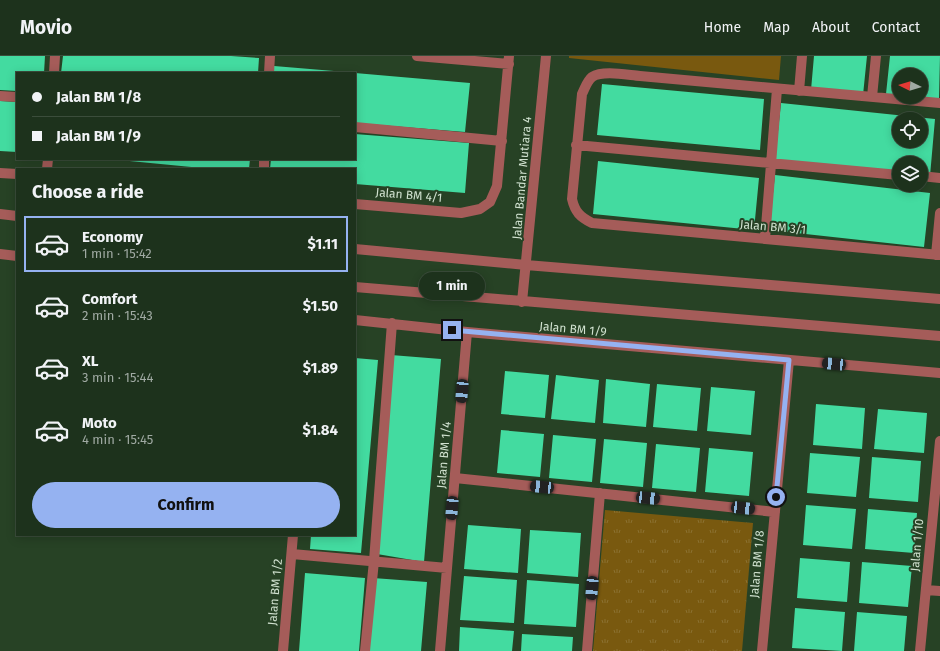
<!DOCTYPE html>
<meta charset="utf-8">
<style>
body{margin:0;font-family:"Fira Sans",sans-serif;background:#253a25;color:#f1f3f6;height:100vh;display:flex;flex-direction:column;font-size:15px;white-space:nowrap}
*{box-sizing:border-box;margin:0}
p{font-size:13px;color:#a0aaa3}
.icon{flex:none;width:22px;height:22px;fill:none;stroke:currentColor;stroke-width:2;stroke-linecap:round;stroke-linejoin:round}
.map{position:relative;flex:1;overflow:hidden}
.sheet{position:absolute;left:16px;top:112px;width:340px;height:368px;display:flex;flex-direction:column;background:#1d321c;border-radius:0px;box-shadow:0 2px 10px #0003,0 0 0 1px #3b4d3b}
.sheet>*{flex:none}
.top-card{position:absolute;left:16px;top:16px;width:340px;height:88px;border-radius:0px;box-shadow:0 2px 10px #0003,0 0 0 1px #3b4d3b;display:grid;align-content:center;height:88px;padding:0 16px;background:#1d321c}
.needle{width:26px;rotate:275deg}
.tools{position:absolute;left:892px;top:12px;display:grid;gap:8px}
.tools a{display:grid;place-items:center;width:36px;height:36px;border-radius:50%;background:#1d321c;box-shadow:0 2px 10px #0003,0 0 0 1px #3b4d3b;font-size:20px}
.end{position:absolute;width:18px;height:18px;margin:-9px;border:5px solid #95b2f1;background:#111;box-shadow:0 0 0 2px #111}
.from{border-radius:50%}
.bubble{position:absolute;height:28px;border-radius:14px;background:#1d321c;box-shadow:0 2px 10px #0003,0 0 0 1px #3b4d3b;font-size:13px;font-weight:700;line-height:28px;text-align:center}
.car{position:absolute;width:12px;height:24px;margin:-12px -6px;border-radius:5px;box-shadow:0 0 3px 1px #0007;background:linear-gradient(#222 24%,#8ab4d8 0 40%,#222 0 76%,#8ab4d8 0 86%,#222 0)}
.top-card b{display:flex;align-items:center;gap:14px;height:38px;font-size:15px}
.top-card b+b{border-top:1px solid #3b4d3b}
.top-card i{width:10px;height:10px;background:#f1f3f6}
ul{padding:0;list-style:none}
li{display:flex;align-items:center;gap:12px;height:56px;margin:0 8px 6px;padding:0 8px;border:2px solid transparent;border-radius:0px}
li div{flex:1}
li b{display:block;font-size:15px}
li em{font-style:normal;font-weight:700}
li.current{border-color:#95b2f1}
li>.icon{width:36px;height:36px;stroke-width:1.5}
h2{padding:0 16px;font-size:18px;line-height:48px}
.button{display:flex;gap:8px;margin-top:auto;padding:8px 16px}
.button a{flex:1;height:46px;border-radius:24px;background:#95b2f1;color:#111;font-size:16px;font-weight:700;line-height:46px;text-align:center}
header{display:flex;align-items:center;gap:24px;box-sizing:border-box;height:56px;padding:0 20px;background:#1d321c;border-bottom:1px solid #3b4d3b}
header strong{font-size:19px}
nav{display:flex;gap:22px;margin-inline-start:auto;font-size:14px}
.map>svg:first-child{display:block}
</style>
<header>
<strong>Movio</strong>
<nav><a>Home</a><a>Map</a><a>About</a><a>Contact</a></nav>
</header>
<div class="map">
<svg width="940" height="595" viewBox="0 0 940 595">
<defs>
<pattern id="park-tufts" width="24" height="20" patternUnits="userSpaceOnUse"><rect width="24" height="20" fill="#79590f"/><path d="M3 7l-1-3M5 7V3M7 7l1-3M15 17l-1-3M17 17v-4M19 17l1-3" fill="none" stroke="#8b7131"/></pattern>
</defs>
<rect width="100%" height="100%" fill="#274225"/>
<path fill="#79590f" d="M569 0H781L779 24 569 2Z"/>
<path fill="url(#park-tufts)" d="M605 454 753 467 742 595H593Z"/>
<path fill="#43dba0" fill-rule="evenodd" d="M0 0H45L44 17H17V35L0 34Z
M63 0H231L259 2 258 17H61Z
M814 0H867L863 39 811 34Z
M890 0H940L939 43 921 41V19H899V39L886 38Z
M274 10 346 16V17H273Z
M355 17 470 27 465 76 355 67Z
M602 28 764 43 760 94 597 79Z
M0 45 17 46V96L0 95Z
M781 47 935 63 930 120 921 119V107H899V117L775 104ZM899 63H921V85H899Z
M355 78 469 87 465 137 355 128V113H270L271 103H355Z
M109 103H250L249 113H212Z
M598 105 759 122 754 174 593 158Z
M775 119 930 137 924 191 769 174Z
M391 299 441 303 424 506 377 498Z
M355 302 378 304 361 497 310 493 311 479H355Z
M505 315 549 319 545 362 501 358Z
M556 319 599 324 595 367 551 363Z
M606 323 650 328 646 371 603 367Z
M657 328 701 332 697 375 653 371Z
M711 331 755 335 751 379 707 375Z
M816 348 865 352 862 393 813 389Z
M878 353 927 357 924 397 874 393Z
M501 374 544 378 540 421 497 417Z
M553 379 596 383 592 426 549 422Z
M604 383 647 387 643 431 600 427Z
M656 388 700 392 696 436 652 432Z
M709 392 753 396 749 440 705 436Z
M810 397 860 401 856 441 807 437Z
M872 401 921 405 918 446 869 442Z
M806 449 856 453 852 493 803 489Z
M868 453 917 457 914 497 865 493Z
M468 469 521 473 518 517 464 513Z
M530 474 581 477 578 521 527 517Z
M800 502 850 506 847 546 797 542Z
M862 506 912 510 908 551 859 547Z
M305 517 365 522 359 595H299Z
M464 520 517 524 514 567 460 564Z
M373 522 427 526 421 595H367Z
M527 524 579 528 576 571 524 568Z
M795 552 845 556 842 595 792 592Z
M857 556 907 560 904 595H854Z
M460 571 514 575 512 595H459Z
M522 578 573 581 572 595H521Z"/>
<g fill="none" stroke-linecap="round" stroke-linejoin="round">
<path stroke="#a55c59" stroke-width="10" d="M417 0 509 8
M54 17 55 0
M269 17 270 0
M799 35 802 0
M0 40 17 41
M872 41 876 0
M940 47 640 20C627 19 603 14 592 21 587 25 585 32 582 38L572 143C575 156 580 161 592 167L940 199
M355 71 502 85
M576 89 899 119
M47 113 48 103
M264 113V103
M0 117 17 118
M921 120 940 122
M355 148 461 157 480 153 490 146 497 130 509 0
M0 158 17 160
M765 183 777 33
M355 193 526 209 940 243
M0 198 17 200
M936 199 940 157
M355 231 940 280
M522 246 546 0
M355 264 467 276 940 317
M455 422 775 456
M292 498 447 512
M926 534 940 535
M283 595 293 479
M365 595 374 505 392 267
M440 595 467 276
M587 595 600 437
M762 595 789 304
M920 595 940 385"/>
</g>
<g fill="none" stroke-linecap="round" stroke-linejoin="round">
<path stroke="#95b2f1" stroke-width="5" d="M452 274 789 304 776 441"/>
</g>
<g text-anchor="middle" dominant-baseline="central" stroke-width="4" stroke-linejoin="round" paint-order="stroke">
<g font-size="12" fill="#d1e2d0" stroke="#274225">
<text transform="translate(522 122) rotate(-85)">Jalan Bandar Mutiara 4</text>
<text transform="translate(409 139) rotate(5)">Jalan BM 4/1</text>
<text transform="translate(773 171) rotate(5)">Jalan BM 3/1</text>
<text transform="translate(573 273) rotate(5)">Jalan BM 1/9</text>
<text transform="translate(444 399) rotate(-85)">Jalan BM 1/4</text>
<text transform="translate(917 489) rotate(-85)">Jalan 1/10</text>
<text transform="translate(757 508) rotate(-85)">Jalan BM 1/8</text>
<text transform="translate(275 536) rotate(-85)">Jalan BM 1/2</text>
</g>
</g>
</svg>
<div class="tools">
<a><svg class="needle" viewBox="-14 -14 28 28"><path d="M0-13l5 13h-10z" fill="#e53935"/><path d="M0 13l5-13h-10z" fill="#a0aaa3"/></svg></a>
<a><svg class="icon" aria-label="locate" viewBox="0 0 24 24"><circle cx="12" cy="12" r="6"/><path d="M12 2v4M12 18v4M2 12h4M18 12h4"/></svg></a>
<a><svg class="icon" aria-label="layers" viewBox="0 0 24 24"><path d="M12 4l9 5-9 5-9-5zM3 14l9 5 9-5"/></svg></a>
</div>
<i class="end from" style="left:776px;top:441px"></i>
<i class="end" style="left:452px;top:274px"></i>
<div class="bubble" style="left:419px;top:216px;width:66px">1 min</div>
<i class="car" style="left:834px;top:308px;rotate:275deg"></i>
<i class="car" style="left:462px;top:335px;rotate:185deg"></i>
<i class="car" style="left:542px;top:431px;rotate:276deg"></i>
<i class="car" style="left:648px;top:442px;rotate:96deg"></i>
<i class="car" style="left:452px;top:452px;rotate:185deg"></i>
<i class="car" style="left:743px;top:452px;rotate:96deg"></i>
<i class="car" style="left:592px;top:532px;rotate:185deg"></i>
<div class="top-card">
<b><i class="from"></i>Jalan BM 1/8</b>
<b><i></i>Jalan BM 1/9</b>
</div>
<section class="sheet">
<h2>Choose a ride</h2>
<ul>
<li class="current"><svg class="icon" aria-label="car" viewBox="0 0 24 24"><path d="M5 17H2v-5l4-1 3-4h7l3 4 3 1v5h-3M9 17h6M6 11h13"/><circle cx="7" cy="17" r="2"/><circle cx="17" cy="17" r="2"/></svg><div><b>Economy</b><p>1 min · 15:42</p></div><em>$1.11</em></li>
<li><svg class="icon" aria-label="car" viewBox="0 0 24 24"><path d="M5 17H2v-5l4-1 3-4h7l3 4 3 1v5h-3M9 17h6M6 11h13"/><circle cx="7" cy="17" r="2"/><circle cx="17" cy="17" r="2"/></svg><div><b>Comfort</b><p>2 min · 15:43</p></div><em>$1.50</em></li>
<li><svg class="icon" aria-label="car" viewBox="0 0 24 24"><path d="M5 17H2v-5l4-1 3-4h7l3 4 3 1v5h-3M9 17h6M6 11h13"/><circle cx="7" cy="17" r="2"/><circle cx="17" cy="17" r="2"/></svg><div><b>XL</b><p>3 min · 15:44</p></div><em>$1.89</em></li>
<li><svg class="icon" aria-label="car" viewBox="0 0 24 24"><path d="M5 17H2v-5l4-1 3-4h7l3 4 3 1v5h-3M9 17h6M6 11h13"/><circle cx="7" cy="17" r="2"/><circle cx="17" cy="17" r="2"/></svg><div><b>Moto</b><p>4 min · 15:45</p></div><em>$1.84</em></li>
</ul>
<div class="button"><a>Confirm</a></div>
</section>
</div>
